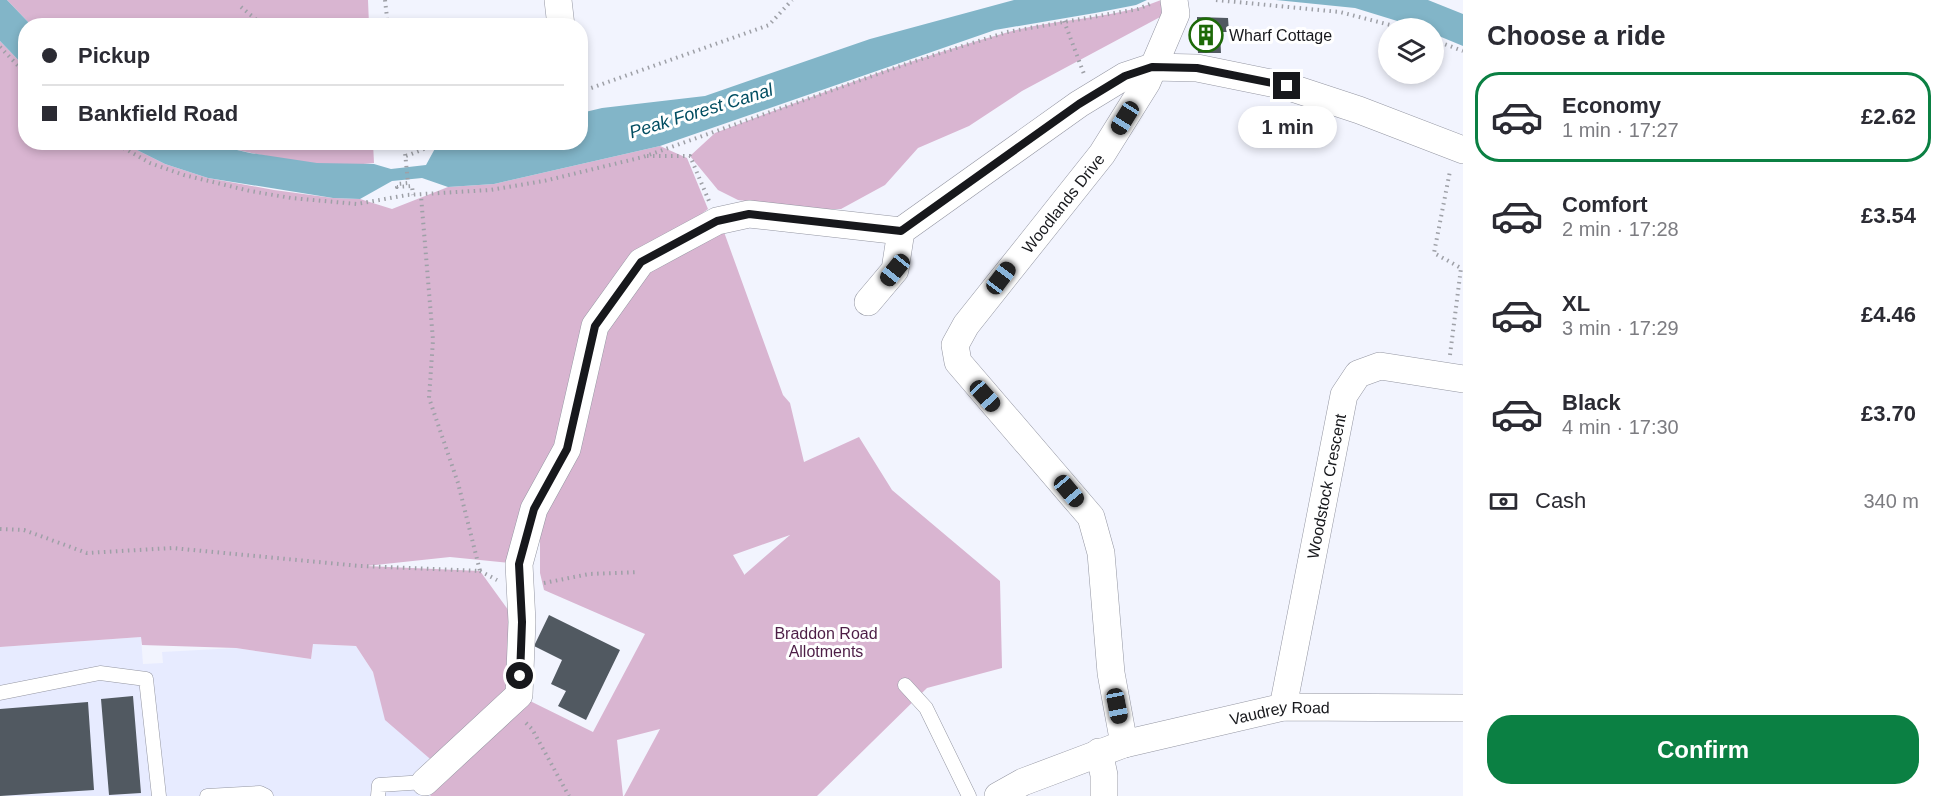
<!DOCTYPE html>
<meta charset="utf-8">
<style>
body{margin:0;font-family:Arial,sans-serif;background:#f2f2f3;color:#2b2b33;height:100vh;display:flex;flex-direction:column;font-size:22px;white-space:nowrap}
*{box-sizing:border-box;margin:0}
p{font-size:20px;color:#7c7c81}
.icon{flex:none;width:33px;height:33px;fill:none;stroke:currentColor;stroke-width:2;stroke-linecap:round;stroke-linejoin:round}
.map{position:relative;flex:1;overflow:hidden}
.details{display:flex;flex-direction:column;background:#fff;width:480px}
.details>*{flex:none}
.hud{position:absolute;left:18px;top:18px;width:570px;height:132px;border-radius:24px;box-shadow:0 3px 9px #0003;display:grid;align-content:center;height:132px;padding:0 24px;background:#fff}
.buttons{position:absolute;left:1378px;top:18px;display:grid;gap:12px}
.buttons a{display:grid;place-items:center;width:66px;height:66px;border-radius:50%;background:#fff;box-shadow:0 3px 9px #0003;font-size:30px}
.end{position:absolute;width:27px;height:27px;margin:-14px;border:8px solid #17181c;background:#fff;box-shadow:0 0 0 3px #fff}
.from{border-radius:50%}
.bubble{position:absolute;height:42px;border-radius:21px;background:#fff;box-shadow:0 3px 9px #0003;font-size:20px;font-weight:700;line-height:42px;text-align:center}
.car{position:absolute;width:18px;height:36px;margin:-18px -9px;border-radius:8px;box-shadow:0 0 4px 2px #0007;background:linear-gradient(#222 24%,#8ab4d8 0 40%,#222 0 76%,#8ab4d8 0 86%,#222 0)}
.hud b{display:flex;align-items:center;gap:21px;height:57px;font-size:22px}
.hud b+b{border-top:2px solid #e1e1e2}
.hud i{width:15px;height:15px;background:#2b2b33}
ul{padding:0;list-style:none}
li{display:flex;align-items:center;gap:18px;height:90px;margin:0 12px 9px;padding:0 12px;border:3px solid transparent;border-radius:24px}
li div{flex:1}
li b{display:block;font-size:22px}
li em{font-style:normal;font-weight:700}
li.on{border-color:#0b8043}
li>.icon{width:54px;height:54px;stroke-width:1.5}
h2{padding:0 24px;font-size:27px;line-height:72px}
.pay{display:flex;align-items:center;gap:15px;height:66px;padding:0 24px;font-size:22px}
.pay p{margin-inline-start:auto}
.primary-button{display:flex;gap:12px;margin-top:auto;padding:12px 24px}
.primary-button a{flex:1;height:69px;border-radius:24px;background:#0b8043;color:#fff;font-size:24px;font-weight:700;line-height:69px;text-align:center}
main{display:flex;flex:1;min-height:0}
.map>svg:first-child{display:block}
</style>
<main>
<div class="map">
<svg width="1463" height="796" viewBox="0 0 1463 796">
<rect width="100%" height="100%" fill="#f2f4fe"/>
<path fill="#e7ebff" d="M141 637 143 664 163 663 162 652 236 648 311 659 313 644 356 646 373 672 386 720 447 773 430 796H0V647Z"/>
<path fill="#d9b5d1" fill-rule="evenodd" d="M7 0H368L369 25H31Z
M1161 0 1162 16 1022 91 969 126 918 148 885 185 841 209H818L738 200 718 190 690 156 715 133C811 97 907 60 1005 33 1056 18 1112 20 1161 0Z
M0 41 25 67 26 142 123 143 165 164 208 178 274 190 333 198 360 199 392 209 448 187 494 184 660 146 687 158 708 209 637 262 592 323 519 564 450 557 366 566 480 571 519 625 512 692 436 764 385 720 373 672 356 646 313 644 311 659 236 648 142 645 141 637 0 647Z
M207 143H373L374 163C319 170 260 155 207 143Z
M724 232 783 395 790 403 804 462 859 437 892 490 1000 581 1002 668 927 688 817 796H624L660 729 617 740 623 796H430L447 773 526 699 593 732 645 634 544 590 540 573V512L604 327 656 262ZM790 535 744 575V574L733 555Z"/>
<path fill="#82b5c8" d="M0 0H7L31 25 26 26 25 67 0 41Z
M1014 0H1147L1136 5 1095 13 995 30 660 146 494 184 448 187 422 178 392 181 360 199 333 198 208 178 165 164 123 143H207L250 153 317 163 374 164 391 169 426 165 438 143 580 142 581 113 602 108 705 96 870 39Z
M1276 0H1428L1463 14V46L1434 34V28H1420L1355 8Z"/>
<path fill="#515961" d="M1197 17 1228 18 1229 32H1220L1221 53H1198L1197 39H1192V31H1197Z
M549 615 620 650 586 720 558 706 566 691 551 684 562 660 534 646Z
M133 696 141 793 109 795 101 699Z
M88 702 94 790 0 796V709Z"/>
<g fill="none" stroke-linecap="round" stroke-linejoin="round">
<defs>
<path id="lane" d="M905 685 926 708 969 796
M0 693 100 673 146 679 159 796
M207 796 260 793 266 796
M378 796 379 785 425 782"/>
<g id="street">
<path d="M558 0 561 26"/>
<path d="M868 302 895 270 901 231 1079 104 1125 76 1152 67 1197 68 1286 86 1359 110 1463 150"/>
<path id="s1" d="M1283 707 1344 395 1358 374 1380 366 1463 379"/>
<path id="s2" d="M1124 744 1111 673 1101 553 1091 517 958 362 955 345 966 325 1102 154 1147 82 1176 14 1174 0"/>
<path d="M1099 752 1104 775V796"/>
<path d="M425 782 519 695 522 622 519 564 534 509 567 449 595 326 641 262 717 221 749 214 901 231"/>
<path id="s3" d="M998 796 1023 782 1124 744 1283 707 1463 708"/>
</g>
</defs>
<use href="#lane" stroke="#9496a2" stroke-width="15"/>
<use href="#street" stroke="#9496a2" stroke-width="28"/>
<path stroke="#9ea0a7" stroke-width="4" stroke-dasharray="1.5 4.5" stroke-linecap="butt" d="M385 0 388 26
M1216 0 1340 12 1402 28
M241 7 264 26
M1064 21 1084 74
M1434 40 1463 51
M0 47 26 74
M580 92 769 25 792 0
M113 142 150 163 184 175 250 191 291 198 357 204 407 195 490 190 544 181 643 157 912 62 1007 32 1138 9 1150 4
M398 142 404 152
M404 142 408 183 398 184 397 187 412 186 413 195
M406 156 442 142
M647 156H690L709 201
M1450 355 1461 268 1434 253 1450 171
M0 529 24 530 87 553 172 548 360 566 480 571 458 483 429 398 433 340 421 196
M480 571 497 580
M544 583 589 574 639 572
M526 723 532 729 569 796"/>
<use href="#lane" stroke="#fff" stroke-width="14"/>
<use href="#street" stroke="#fff" stroke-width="27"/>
</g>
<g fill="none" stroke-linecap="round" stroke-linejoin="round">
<path stroke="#17181c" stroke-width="8" d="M520 676 522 622 519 564 534 509 567 449 595 326 641 262 717 221 749 214 901 231 1079 104 1125 76 1152 67 1197 68 1287 86"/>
</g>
<defs>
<symbol id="building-ring" viewBox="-11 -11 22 22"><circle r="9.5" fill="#fff" stroke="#1d6908" stroke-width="1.5"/><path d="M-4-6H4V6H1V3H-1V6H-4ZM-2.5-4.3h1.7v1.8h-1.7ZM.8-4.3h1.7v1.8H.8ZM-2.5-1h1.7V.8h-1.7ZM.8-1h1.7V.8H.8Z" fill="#1d6908"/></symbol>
</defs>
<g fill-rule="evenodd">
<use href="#building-ring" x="1187" y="16" width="38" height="38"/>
</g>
<g text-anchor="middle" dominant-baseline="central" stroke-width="6" stroke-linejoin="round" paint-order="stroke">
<g font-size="16" fill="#17181c" stroke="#fff" text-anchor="start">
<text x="1229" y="35">Wharf Cottage</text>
</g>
<g font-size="16" fill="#17181c" stroke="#fff">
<text stroke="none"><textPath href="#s2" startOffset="630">Woodlands Drive</textPath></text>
<text stroke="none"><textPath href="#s1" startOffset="225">Woodstock Crescent</textPath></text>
<text stroke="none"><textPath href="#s3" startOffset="296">Vaudrey Road</textPath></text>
</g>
<g font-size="16" fill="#4d1e46" stroke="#fff">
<text x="826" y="633">Braddon Road<tspan x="826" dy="18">Allotments</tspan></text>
</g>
<g font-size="18" font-style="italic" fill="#014d61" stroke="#fff">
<text transform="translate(701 111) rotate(-17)">Peak Forest Canal</text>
</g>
</g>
</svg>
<div class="buttons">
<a><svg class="icon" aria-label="layers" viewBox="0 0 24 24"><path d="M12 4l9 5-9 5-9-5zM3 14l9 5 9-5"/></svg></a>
</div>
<i class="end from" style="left:520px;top:676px"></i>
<i class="end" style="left:1287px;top:86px"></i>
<div class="bubble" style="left:1238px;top:106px;width:99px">1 min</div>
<i class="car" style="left:1125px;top:118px;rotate:212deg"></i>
<i class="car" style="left:895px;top:270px;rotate:219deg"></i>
<i class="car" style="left:1001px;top:278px;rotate:37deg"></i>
<i class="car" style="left:985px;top:396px;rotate:138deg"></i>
<i class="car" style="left:1069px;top:491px;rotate:140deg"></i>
<i class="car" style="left:1117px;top:706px;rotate:169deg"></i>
<div class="hud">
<b><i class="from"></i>Pickup</b>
<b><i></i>Bankfield Road</b>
</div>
</div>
<section class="details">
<h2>Choose a ride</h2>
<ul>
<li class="on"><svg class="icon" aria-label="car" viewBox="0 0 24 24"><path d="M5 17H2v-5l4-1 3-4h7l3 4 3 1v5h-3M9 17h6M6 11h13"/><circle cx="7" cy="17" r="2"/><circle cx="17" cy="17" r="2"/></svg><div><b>Economy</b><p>1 min · 17:27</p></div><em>£2.62</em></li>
<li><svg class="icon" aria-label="car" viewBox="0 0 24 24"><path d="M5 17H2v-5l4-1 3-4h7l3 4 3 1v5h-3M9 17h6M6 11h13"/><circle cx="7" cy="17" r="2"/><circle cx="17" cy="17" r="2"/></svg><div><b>Comfort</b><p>2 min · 17:28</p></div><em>£3.54</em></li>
<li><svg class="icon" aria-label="car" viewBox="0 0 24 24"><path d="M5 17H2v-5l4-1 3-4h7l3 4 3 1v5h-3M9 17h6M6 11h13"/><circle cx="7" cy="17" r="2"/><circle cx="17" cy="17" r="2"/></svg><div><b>XL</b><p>3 min · 17:29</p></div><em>£4.46</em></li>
<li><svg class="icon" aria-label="car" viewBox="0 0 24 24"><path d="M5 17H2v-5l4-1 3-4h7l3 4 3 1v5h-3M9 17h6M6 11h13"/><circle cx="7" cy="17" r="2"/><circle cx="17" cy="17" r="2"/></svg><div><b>Black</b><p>4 min · 17:30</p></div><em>£3.70</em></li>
</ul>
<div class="pay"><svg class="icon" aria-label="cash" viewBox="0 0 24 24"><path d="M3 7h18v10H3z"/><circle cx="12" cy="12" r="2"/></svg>Cash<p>340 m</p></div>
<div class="primary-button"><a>Confirm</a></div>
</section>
</main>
